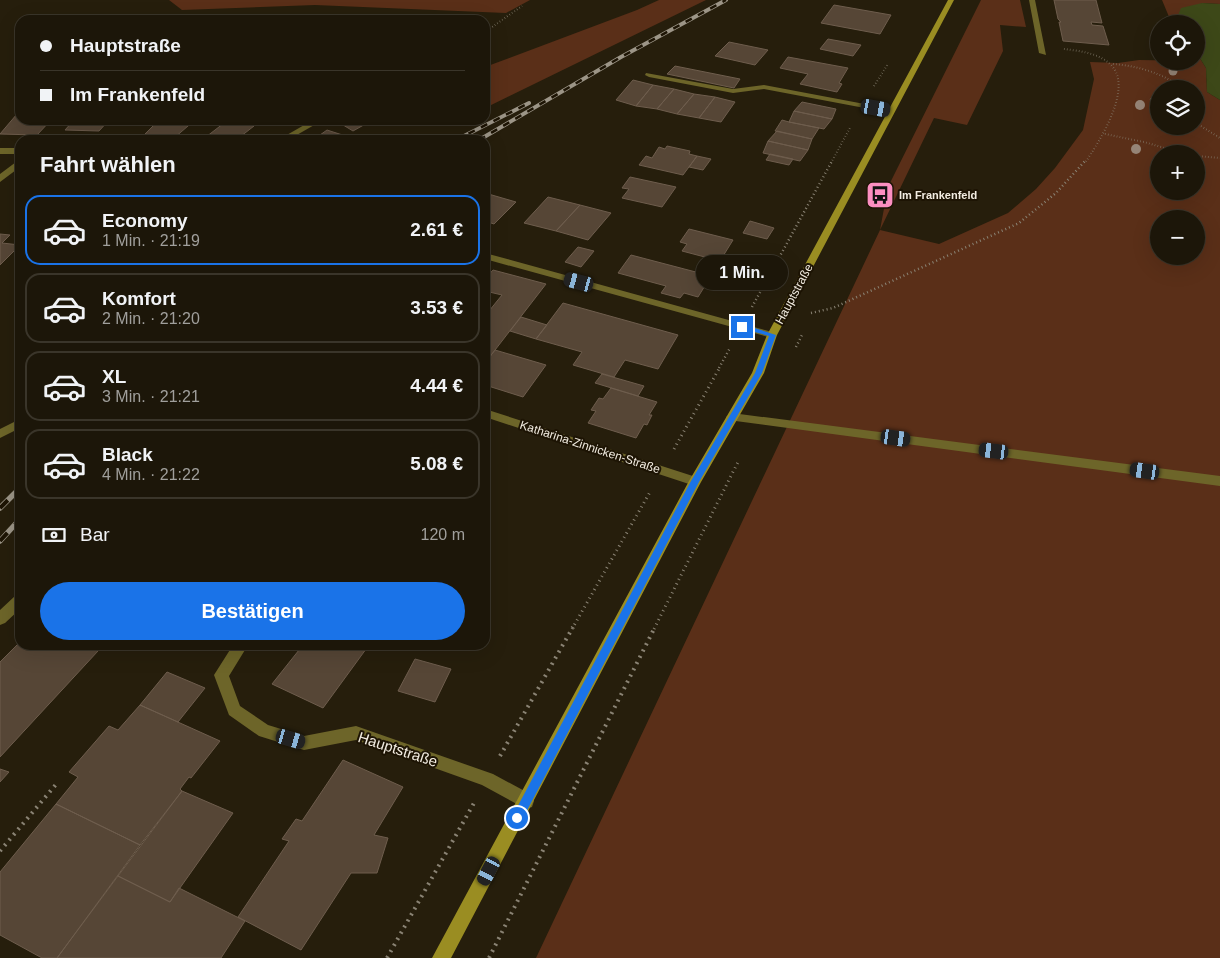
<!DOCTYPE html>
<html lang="de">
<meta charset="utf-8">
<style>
body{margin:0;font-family:Arial,sans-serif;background:#292317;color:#f1f3f6;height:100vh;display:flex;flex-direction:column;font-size:19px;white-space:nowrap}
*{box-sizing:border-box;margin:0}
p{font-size:16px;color:#a09f9c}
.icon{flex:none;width:28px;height:28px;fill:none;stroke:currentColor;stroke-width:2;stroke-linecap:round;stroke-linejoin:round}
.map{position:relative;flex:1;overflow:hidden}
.details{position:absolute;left:15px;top:135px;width:475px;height:515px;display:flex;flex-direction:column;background:#1c1609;border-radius:15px;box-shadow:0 5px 20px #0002,0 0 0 1px #3a352a}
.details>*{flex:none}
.top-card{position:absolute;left:15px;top:15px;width:475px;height:110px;border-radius:15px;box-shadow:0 5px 20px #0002,0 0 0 1px #3a352a;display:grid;align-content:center;height:110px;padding:0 25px;background:#1c1609}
.controls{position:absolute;left:1150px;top:15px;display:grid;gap:10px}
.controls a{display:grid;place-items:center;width:55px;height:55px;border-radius:50%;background:#1c1609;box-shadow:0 5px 20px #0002,0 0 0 1px #3a352a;font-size:25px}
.end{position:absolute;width:22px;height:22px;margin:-11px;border:6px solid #1a73e8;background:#fff;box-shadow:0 0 0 2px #fff}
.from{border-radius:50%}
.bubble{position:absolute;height:35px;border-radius:18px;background:#1c1609;box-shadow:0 5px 20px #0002,0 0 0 1px #3a352a;font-size:16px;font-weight:700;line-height:35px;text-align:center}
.car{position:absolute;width:15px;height:30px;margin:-15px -8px;border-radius:6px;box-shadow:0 0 4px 1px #0007;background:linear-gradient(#222 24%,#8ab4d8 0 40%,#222 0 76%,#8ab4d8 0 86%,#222 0)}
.top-card b{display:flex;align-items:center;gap:18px;height:48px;font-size:19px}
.top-card b+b{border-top:1px solid #3a352a}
.top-card i{width:12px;height:12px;background:#f1f3f6}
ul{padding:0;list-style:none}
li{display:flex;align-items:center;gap:15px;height:70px;margin:0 10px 8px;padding:0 15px;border:2px solid #3a352a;border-radius:15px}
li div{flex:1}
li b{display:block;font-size:19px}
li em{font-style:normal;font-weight:700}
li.active{border-color:#1a73e8}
li>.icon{width:45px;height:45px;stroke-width:1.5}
h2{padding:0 25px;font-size:22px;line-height:60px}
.pay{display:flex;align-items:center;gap:12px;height:55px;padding:0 25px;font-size:19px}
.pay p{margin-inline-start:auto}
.cta{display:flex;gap:10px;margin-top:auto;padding:10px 25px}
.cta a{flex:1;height:58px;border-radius:30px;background:#1a73e8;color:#fff;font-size:20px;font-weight:700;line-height:58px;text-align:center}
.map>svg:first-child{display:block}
</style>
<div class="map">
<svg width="1220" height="958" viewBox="0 0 1220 958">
<rect width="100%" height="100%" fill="#261e0c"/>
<path fill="#5a2f18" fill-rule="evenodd" d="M169 0H530L506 13 315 5 182 10Z
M659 0H706L485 108V67L637 10Z
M981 0H1020L1026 27 1000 25 1003 51 967 125 934 118 880 230 939 244 1008 213 1036 189 1055 168 1083 130 1094 79 1090 62 1118 63 1139 60 1196 61V52L1206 68 1207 92 1220 100V958H536L880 230 888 187ZM1159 89H1196V126H1159ZM1159 154H1196V191H1159ZM1159 219H1196V256H1159Z
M1162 0H1220V4L1202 3 1176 20 1177 24H1172Z"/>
<path fill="#3d4818" d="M1202 3 1220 4V100L1207 92 1206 68 1196 52V24H1177L1176 20 1181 8Z"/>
<path fill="#564636" stroke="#6e5d4d" d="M1054 0H1096L1102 23 1091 22 1092 25 1103 26 1109 45 1063 41 1059 22H1061L1058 19Z
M834 5 891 15 880 34 821 23Z
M828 39 861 45 853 56 820 49Z
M729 42 768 50 755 65 715 56Z
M788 57 848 68 839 83 842 84 837 92 800 84 808 74 780 68Z
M675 66 740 79 734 88 667 74Z
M633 80 653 85 636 106 616 100Z
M653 85 674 89 657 109 636 106Z
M674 89 694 94 677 114 657 109Z
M694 94 715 97 699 118 677 114Z
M715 97 735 102 721 122 699 118Z
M802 102 836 109 832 119 794 111Z
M794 111 832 119 824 129 789 122Z
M17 114H20V120H51L37 135 0 134Z
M74 120H109L99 131 65 130Z
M159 120H195L174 138 170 140 145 134Z
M228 120 254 126 236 140H202Z
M335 120H366L369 122 353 131Z
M782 120 789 122 819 128 812 139 775 131Z
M327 130 358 140H313Z
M777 131 812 139 808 150 768 141Z
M768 141 808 150 800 161 763 153Z
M667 146 690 151 689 154 697 156 683 175 639 165 646 156 652 158 659 147 665 149Z
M770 154 793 159 789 165 766 160Z
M697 156 711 159 703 170 689 167Z
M630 177 676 187 662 207 622 198 629 189 622 188Z
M485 193 516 202 494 224 485 221Z
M548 197 580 205 556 231 524 223Z
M580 205 611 213 588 240 556 231Z
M750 221 774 228 767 239 743 233Z
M689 229 733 240 720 261 682 251 687 244 680 242Z
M0 234 10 235 2 243 20 245 0 265Z
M578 247 594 251 581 267 565 262Z
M631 255 711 276 698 297 684 293 680 298 661 293 666 286 618 273Z
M493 270 546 284 485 363V316L502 295 485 291V279Z
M563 303 678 335 658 369 625 360 614 377 573 365 582 352 536 339Z
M521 317 547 325 536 339 510 331Z
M495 350 546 365 523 397 485 385V363Z
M602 374 644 386 638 396 595 383Z
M611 388 657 402 649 415H652L647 425 644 424 636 438 588 423 596 411 591 410 599 398 603 399Z
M20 642V645H84L98 651 0 757V662Z
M303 645H369L323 708 272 684Z
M415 659 451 669 435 702 398 691Z
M167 672 205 688 178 722 140 705Z
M140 705 220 741 191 778 189 777 180 789 182 791 140 845 56 804 78 777 69 772 109 726 118 730Z
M343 760 403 787 374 835 388 838 377 873H351L301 950 238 917 289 841 282 839 296 819 302 821Z
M0 769 9 772 0 782Z
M182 791 233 813 170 902 118 876Z
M56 804 140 845 57 958H42L0 935V872Z
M118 876 170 902 179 888 245 921 221 958H57Z"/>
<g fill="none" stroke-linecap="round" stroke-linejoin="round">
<path stroke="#8a8374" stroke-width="2" stroke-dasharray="0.5 2.5" stroke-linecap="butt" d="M485 32 522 6
M1064 49C1080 51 1099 53 1111 65 1134 88 1099 142 1085 163
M1113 64C1138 66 1163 73 1183 89
M874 86 888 64
M1150 99 1159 101
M1196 123 1220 138
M1105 134 1144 142 1185 154
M1196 156 1220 158
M831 163 851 126"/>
<path stroke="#8a8374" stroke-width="2.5" stroke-dasharray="1 3" stroke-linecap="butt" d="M752 307 832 161
M811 313 833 308 1019 223 1056 193 1085 161
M796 347 802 335
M719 368 730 348"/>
<path stroke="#8a8374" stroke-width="3" stroke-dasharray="1 4" stroke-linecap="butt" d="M674 449 720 367
M572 629 650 492
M654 629 738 462"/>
<path stroke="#8a8374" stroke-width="4" stroke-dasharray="2 5" stroke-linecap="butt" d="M500 756 573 627
M0 851 58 782
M387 958 474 803
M489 958 655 627"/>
<path fill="#6d6529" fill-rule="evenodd" d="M646 73 733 89 764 85 891 109 895 111 891 113 764 89 733 93 649 77 645 75Z
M732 413 1220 476V486L728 420 726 417Z
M20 419V428L0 438V429Z
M20 594V609L5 623 0 625V610L15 596Z
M233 645H248L229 676 240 706 268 725 304 736 356 726 493 774 532 795 534 801 532 807 526 809 482 785 356 740 304 750 259 736 229 715 214 675Z"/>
<path fill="#6d6529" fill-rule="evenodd" d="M1029 0H1035L1046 55 1039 53Z
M313 120H323L288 140H278Z
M0 148H20V154H0Z
M20 159V167L0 182V174Z
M485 253 776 333 777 335 772 338 485 259Z
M485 409 699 478 701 481 699 484 695 486 485 417Z"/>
<path fill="#9a8d22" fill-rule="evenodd" d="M948 0H954L777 335 764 373 701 482 451 958H432L689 481 752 373 767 335Z"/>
<defs>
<path id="rail-far1" d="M456 140 529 103
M479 140 621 57 726 0"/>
<path id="rail" d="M0 508 20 488
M0 541 20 519"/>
</defs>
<use href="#rail-far1" stroke="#9c9587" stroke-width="4"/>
<use href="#rail" stroke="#9c9587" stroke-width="5.5"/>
<use href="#rail-far1" stroke="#1d1404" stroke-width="2.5" stroke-dasharray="7" stroke-linecap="butt"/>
<use href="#rail" stroke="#1d1404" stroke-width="4" stroke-dasharray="11" stroke-linecap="butt"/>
</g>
<g fill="#958476">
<circle cx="1173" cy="71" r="4.5"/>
<circle cx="1140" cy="105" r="5"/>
<circle cx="1136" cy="149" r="5"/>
</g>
<path fill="#1a73e8" d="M742 324 776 335 762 373 699 482 521 822 517 823 513 822 512 818 513 815 691 481 755 373 769 336 740 328 739 327Z"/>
<defs>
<symbol id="bus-square" viewBox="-11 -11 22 22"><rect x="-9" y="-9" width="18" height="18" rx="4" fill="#fc8fc1" stroke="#1d1404"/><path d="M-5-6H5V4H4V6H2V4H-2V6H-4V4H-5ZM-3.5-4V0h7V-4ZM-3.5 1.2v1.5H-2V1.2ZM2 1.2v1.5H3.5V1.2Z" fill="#111"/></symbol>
</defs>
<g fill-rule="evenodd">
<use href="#bus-square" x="864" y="179" width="32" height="32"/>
</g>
<g text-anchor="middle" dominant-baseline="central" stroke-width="4" stroke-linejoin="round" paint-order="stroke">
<g font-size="11" font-weight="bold" fill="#f2ece1" stroke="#1d1404" text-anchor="start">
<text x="899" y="195">Im Frankenfeld</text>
</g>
<g font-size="12" fill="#f2ece1" stroke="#1d1404">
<text transform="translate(794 294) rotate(-62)">Hauptstraße</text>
<text transform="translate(590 447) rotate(18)">Katharina-Zinnicken-Straße</text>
</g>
<g font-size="15" fill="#f2ece1" stroke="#1d1404">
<text transform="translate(398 749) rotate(18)">Hauptstraße</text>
</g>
</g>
</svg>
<div class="controls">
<a><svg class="icon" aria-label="locate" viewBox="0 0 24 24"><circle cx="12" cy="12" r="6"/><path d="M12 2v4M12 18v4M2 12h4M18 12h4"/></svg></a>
<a><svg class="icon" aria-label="layers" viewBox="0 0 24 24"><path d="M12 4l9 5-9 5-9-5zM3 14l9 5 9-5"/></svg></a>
<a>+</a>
<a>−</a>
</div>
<i class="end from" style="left:517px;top:818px"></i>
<i class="end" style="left:742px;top:327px"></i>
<div class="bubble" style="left:696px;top:255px;width:92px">1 Min.</div>
<i class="car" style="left:876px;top:108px;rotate:100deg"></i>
<i class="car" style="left:579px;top:282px;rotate:285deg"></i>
<i class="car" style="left:896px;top:438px;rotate:98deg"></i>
<i class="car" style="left:994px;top:451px;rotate:277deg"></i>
<i class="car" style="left:1145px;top:471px;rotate:278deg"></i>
<i class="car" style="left:291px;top:739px;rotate:106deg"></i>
<i class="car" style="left:489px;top:871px;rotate:208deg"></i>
<div class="top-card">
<b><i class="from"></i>Hauptstraße</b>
<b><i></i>Im Frankenfeld</b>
</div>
<section class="details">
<h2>Fahrt wählen</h2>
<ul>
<li class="active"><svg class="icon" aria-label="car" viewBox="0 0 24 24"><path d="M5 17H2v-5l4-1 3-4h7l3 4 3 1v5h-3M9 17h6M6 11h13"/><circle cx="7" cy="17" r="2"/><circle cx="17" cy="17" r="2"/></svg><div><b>Economy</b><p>1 Min. · 21:19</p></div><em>2.61 €</em></li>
<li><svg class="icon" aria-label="car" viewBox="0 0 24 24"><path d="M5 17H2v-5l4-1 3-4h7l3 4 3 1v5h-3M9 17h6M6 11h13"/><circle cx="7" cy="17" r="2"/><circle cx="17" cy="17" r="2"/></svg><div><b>Komfort</b><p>2 Min. · 21:20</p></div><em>3.53 €</em></li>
<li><svg class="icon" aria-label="car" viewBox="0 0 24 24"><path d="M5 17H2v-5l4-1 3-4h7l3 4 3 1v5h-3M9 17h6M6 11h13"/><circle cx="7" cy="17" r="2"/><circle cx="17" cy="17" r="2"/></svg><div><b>XL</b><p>3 Min. · 21:21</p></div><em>4.44 €</em></li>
<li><svg class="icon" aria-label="car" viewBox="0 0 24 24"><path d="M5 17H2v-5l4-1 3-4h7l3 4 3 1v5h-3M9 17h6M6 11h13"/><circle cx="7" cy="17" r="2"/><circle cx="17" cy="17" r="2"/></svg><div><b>Black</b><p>4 Min. · 21:22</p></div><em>5.08 €</em></li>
</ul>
<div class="pay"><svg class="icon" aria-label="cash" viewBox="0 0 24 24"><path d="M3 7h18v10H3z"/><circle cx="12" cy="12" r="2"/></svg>Bar<p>120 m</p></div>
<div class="cta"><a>Bestätigen</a></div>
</section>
</div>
